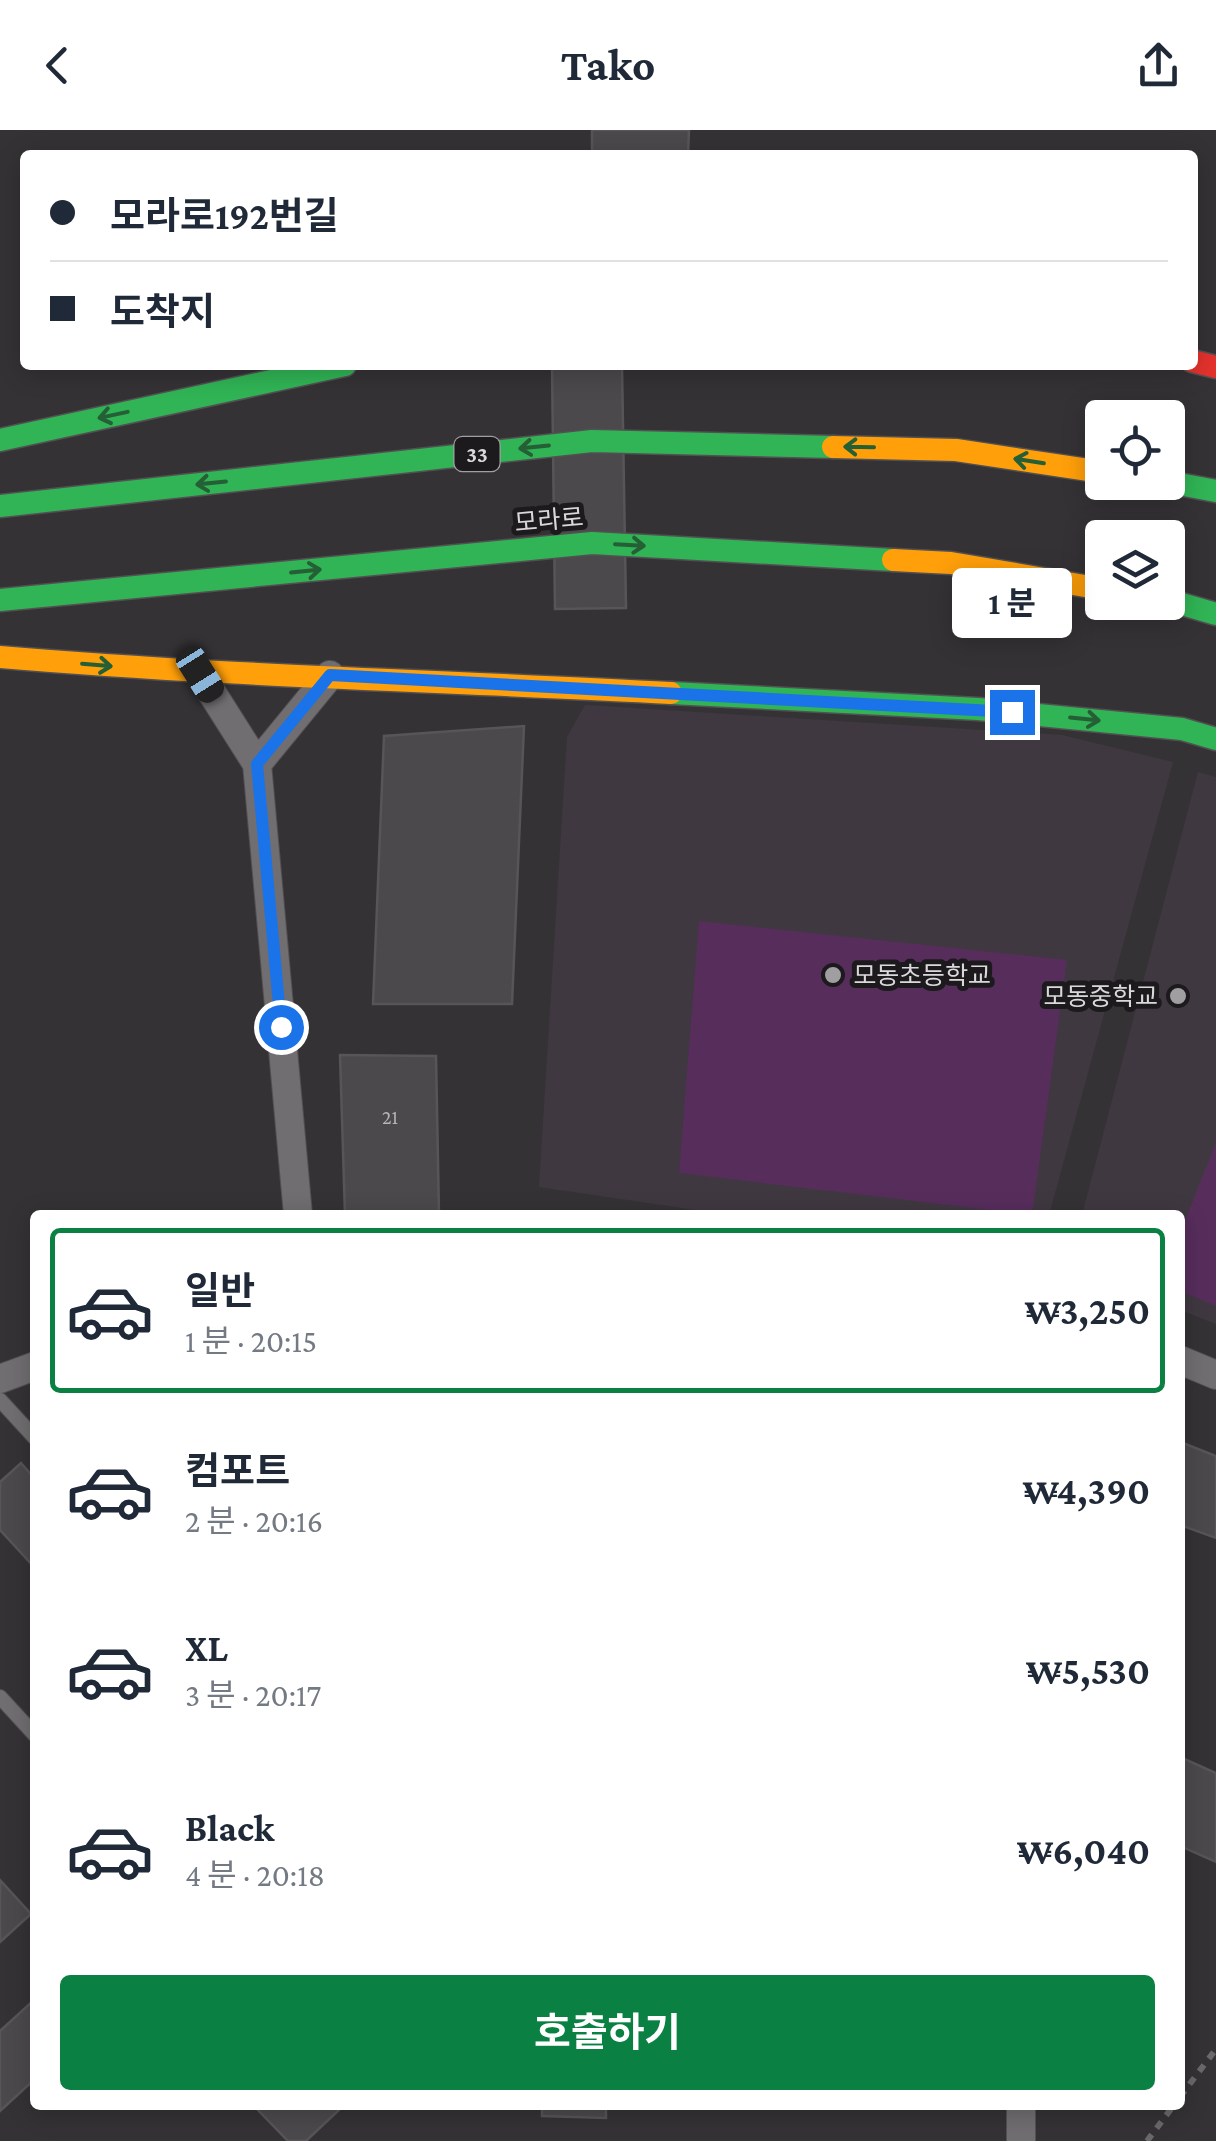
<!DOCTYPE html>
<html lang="ko">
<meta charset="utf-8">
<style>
body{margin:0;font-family:"Crimson Pro","Noto Sans KR",serif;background:#f2f2f3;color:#1f2937;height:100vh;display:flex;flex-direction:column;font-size:38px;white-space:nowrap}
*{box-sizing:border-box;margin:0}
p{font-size:32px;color:#747a83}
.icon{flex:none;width:55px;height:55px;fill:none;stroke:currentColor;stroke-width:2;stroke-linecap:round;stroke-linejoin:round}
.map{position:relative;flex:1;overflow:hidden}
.drawer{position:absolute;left:30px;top:1080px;width:1155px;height:900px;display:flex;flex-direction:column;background:#fff;border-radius:10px;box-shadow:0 5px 25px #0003}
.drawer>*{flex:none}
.hud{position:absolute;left:20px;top:20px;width:1178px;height:220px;border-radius:10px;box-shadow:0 5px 25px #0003;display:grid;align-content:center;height:220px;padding:0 30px;background:#fff}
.tools{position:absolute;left:1085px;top:270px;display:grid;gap:20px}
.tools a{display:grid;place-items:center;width:100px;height:100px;border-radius:10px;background:#fff;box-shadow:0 5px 25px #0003;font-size:50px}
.end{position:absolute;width:45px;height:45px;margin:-22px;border:12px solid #1a73e8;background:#fff;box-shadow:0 0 0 5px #fff}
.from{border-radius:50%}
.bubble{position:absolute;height:70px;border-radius:10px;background:#fff;box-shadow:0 5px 25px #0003;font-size:32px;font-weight:700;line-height:70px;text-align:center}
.car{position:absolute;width:30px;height:60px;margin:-30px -15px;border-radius:12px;box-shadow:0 0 8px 2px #0007;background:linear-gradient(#222 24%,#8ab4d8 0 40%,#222 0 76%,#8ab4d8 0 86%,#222 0)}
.hud b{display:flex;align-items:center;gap:35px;height:95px;font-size:38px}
.hud b+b{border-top:2px solid #e0e1e3}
.hud i{width:25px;height:25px;background:#1f2937}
ul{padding:18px 0 0;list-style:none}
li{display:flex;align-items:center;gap:30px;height:165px;margin:0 20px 15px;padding:0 10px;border:5px solid transparent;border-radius:10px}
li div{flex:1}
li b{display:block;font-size:38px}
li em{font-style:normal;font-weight:700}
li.selected{border-color:#0b8043}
li>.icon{width:90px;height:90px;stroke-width:1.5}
.action{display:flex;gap:20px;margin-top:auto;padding:20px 30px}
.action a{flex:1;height:115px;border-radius:10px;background:#0b8043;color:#fff;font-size:40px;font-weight:700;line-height:115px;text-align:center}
header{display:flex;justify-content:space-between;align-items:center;height:130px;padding:0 30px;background:#fff;font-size:45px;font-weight:700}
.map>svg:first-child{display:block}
</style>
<header><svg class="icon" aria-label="back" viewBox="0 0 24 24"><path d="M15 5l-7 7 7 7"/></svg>Tako<svg class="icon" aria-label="share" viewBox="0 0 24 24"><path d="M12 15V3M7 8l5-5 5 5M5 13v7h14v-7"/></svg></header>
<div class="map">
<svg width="1216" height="2011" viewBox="0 0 1216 2011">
<rect width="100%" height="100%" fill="#353235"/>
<path fill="#403841" d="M585 575 1062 605 1173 632 1049 1085H730L539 1057 567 607Z
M1198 642 1216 647V1194L1180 1180V1085H1082Z"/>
<path fill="#572d5c" d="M699 791 1067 830 1032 1085 679 1043Z
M1216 1013V1176L1180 1161V1103Z"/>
<path fill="#4c494c" stroke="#575557" stroke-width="2.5" d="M592 0H689L688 25H592Z
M552 235H622L626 478 555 479Z
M524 596 512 874H373L384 606Z
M340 925 436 926 439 1085H345Z
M1183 1313 1216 1326V1408L1180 1395Z
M21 1333 35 1349V1438L0 1400V1352Z
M1180 1627 1216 1643V1732L1180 1716Z
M0 1750 31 1784 0 1812Z
M35 1869V1949L0 1981V1901Z
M253 1975H336L340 1979 306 2011H288Z
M542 1975H606V1988L542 1986Z"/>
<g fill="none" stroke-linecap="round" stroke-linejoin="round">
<defs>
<path id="lane" d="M0 1270 35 1308
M0 1567 35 1605"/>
<path id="street" d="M200 544 257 634 298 1085
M257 634 330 545
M1180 1230 1216 1245
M0 1249 35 1236
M1021 2011V1975"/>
<path id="fast" d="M0 310 345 235
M1168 352 1216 361
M0 376 592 311 833 317
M0 470 592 413 893 430
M1168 470 1216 484
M671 563 978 579 1182 599 1216 609"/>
<path id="slow" d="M833 317 956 320 1102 342
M893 430 951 433 1102 459
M0 527C223 546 447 551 671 563"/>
<path id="jam" d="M1192 231 1216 237"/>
</defs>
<use href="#lane" stroke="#525052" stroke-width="16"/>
<use href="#street" stroke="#525052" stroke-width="30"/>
<use href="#fast" stroke="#525052" stroke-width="25"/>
<use href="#slow" stroke="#525052" stroke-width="25"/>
<use href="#jam" stroke="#525052" stroke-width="25"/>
<path stroke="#6b686b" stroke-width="6" stroke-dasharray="8 8" stroke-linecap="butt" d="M1180 1967 1216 1919
M1147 2011 1174 1975"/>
<use href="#lane" stroke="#706e70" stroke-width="14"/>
<use href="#street" stroke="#706e70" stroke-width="28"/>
<use href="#fast" stroke="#30b455" stroke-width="22"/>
<use href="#slow" stroke="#ff9f0a" stroke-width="22"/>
<use href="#jam" stroke="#e5322d" stroke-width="22"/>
</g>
<defs><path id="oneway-shaft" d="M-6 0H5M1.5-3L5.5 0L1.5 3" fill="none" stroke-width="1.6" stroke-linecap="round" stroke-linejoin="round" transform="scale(2.5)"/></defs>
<g stroke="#255f36">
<use href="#oneway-shaft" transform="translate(113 285) rotate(168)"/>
<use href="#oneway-shaft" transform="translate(534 317) rotate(174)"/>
<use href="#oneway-shaft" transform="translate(859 317) rotate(-179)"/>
<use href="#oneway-shaft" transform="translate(1029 331) rotate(-171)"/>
<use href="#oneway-shaft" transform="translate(211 353) rotate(174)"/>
<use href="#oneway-shaft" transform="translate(630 415) rotate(3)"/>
<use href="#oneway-shaft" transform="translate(306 441) rotate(-6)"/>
<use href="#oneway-shaft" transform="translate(97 535) rotate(5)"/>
<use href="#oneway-shaft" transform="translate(1085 589) rotate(6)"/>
</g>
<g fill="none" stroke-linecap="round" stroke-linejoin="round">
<path stroke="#1a73e8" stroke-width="12" d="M281 897 257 634 330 545 1012 582"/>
</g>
<g fill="#a19ea1" stroke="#1c1a1c" stroke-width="4">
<circle cx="833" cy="845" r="10"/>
<circle cx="1178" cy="866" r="10"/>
</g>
<g text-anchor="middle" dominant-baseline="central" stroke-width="10" stroke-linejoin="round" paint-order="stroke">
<g font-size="20" fill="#b7b4b7">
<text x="390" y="987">21</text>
</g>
<rect fill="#1c1a1c" stroke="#a29fa2" stroke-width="2.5" x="454.5" y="307" width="45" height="34" rx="8"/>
<g font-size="22" font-weight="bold" fill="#dbd8db">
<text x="477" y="324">33</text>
</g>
<g font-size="25" fill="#dbd8db" stroke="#1c1a1c">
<text transform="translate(549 390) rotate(-5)">모라로</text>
</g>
<g font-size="25" fill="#dbd8db" stroke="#1c1a1c" text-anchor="start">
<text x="853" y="845">모동초등학교</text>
<text x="1158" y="866" text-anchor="end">모동중학교</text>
</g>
</g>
</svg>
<div class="tools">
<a><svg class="icon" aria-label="locate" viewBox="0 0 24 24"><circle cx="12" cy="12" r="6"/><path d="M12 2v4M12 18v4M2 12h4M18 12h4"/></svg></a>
<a><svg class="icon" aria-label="layers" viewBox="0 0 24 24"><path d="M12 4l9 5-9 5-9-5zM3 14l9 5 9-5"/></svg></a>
</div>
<i class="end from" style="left:281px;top:897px"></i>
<i class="end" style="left:1012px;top:582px"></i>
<div class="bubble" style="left:952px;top:438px;width:120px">1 분</div>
<i class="car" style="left:200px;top:544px;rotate:148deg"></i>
<div class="hud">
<b><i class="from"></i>모라로192번길</b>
<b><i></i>도착지</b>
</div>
<section class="drawer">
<ul>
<li class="selected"><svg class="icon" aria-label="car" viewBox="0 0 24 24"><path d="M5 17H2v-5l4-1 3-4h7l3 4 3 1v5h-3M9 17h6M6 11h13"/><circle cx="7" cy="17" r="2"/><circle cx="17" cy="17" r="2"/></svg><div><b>일반</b><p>1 분 · 20:15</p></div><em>₩3,250</em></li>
<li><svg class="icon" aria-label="car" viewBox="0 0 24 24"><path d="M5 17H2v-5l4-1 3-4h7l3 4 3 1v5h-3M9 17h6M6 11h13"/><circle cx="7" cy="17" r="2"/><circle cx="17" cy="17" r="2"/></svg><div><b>컴포트</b><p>2 분 · 20:16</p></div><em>₩4,390</em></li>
<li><svg class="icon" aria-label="car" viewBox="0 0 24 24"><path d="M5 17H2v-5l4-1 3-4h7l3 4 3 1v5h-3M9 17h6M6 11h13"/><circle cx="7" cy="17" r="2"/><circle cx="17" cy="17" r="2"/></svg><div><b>XL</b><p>3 분 · 20:17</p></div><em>₩5,530</em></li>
<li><svg class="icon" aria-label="car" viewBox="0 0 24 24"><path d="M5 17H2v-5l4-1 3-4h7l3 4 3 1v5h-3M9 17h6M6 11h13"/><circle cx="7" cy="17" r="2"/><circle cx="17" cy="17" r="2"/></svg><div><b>Black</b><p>4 분 · 20:18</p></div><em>₩6,040</em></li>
</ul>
<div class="action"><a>호출하기</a></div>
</section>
</div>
